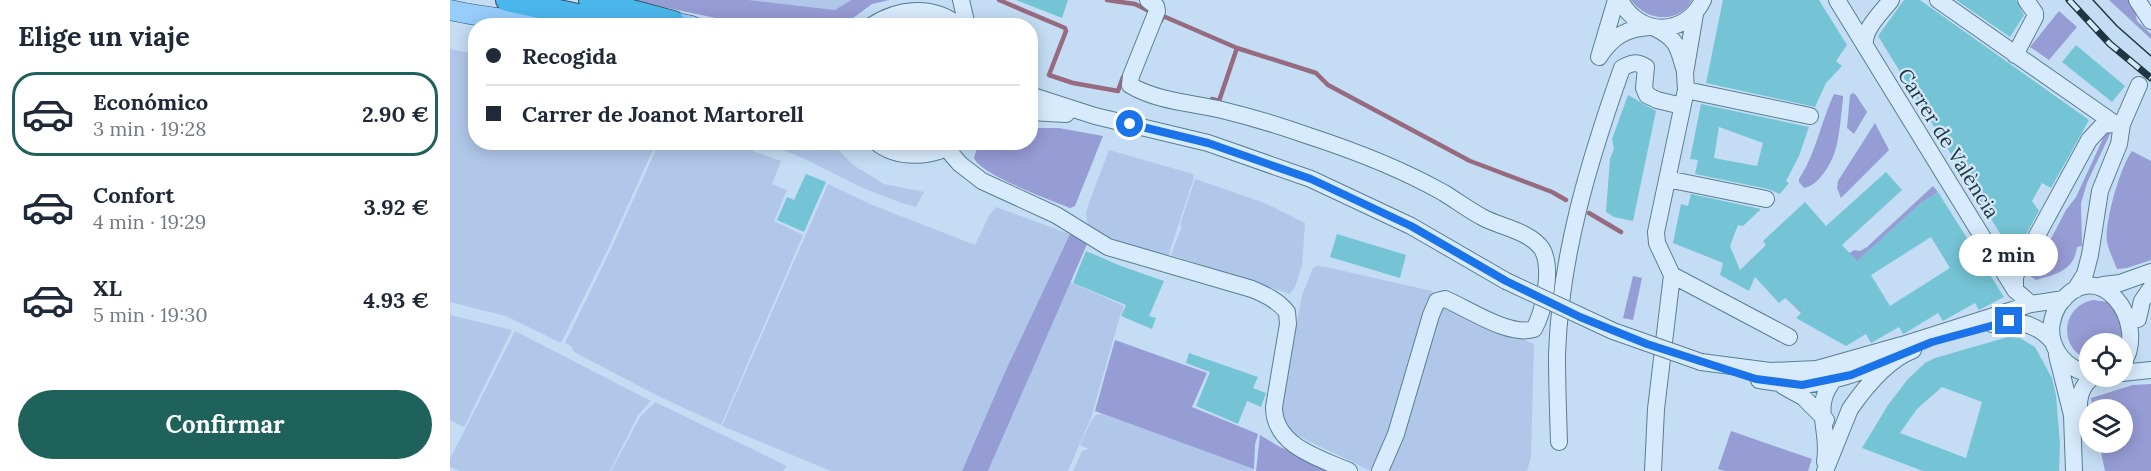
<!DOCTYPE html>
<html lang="es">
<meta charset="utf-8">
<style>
body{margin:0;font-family:Lora,serif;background:#f6f6f7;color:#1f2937;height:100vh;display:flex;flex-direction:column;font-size:22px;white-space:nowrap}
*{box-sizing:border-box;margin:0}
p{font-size:20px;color:#747a83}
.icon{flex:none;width:33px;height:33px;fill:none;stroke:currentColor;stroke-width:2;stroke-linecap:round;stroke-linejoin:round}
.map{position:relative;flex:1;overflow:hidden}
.drawer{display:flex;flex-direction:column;background:#fff;width:450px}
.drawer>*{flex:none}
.top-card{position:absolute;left:18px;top:18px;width:570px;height:132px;border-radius:24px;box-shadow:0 3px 15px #0003;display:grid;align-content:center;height:132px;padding:0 18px;background:#fff}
.tools{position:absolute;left:1629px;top:333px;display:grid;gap:12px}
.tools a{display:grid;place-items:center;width:54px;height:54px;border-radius:50%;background:#fff;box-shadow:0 3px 15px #0003;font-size:30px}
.end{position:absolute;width:27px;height:27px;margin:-14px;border:8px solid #1a73e8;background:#fff;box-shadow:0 0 0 3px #fff}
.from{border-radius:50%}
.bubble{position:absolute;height:42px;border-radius:21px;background:#fff;box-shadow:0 3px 15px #0003;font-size:20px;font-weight:700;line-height:42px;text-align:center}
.top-card b{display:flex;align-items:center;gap:21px;height:57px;font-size:22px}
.top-card b+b{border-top:2px solid #e0e1e3}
.top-card i{width:15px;height:15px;background:#1f2937}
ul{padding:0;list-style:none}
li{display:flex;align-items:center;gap:18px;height:84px;margin:0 12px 9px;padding:0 6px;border:3px solid transparent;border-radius:24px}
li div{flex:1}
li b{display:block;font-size:22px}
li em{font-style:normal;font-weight:700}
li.current{border-color:#1f625b}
li>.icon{width:54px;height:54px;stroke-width:1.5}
h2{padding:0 18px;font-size:27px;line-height:72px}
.action{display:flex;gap:12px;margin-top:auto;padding:12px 18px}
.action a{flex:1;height:69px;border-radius:36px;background:#1f625b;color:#fff;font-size:24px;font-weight:700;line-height:69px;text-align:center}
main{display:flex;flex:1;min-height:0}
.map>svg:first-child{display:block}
</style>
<main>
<section class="drawer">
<h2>Elige un viaje</h2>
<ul>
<li class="current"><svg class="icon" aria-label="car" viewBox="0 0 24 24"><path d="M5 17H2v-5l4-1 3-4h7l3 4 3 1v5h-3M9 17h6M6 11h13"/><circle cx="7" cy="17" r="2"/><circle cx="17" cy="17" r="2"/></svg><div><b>Económico</b><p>3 min · 19:28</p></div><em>2.90 €</em></li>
<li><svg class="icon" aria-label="car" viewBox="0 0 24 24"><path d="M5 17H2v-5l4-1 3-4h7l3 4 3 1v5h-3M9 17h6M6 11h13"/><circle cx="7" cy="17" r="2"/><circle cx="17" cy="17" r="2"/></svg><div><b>Confort</b><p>4 min · 19:29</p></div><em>3.92 €</em></li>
<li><svg class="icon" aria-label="car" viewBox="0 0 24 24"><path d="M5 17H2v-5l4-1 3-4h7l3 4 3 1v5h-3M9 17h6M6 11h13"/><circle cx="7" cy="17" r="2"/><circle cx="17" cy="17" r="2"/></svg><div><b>XL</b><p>5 min · 19:30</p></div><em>4.93 €</em></li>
</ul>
<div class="action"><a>Confirmar</a></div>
</section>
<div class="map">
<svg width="1701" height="471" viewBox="0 0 1701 471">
<rect width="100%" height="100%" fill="#c4ddf4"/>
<path fill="#b0c7ea" d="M299 0H401L386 10Z
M0 49 25 54 26 142 206 143 158 249 111 343 56 316 0 302Z
M209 143H281L331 161 322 184 337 190 324 221 353 235 271 425 208 396 124 352 121 346 115 343 161 249Z
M313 143H382L403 165 434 184 474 192 466 207 452 203 415 189 353 158Z
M659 150 743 174 744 177 718 257 658 241 641 229 637 222 636 212 640 200Z
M745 179 815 203 855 223 852 265 845 287 840 294 721 255 732 226 730 225Z
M378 184 420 204 525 245 540 214 546 207 620 234 555 372 512 471H381L272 426Z
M867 266 876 267 982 291 955 379 942 430 927 464 921 471 846 435 837 427 833 418 831 407 852 295 863 268Z
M620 282 674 306 670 316 641 418 618 471H538Z
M993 306 1084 344 1081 457 1077 471H939L955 434 974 350Z
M0 315 62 330 14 427 0 420Z
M65 331 201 401 188 415 160 471H10L0 467V459Z
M205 402 337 466 333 471H161L190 417Z
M652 414 804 468 803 471H623L632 451 639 449 630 445 641 421 646 415Z"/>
<path fill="#969cd4" d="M180 0H299L385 10 401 0H439L422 4 395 24 388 26 299 25Z
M1181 0H1242C1228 25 1196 21 1181 0Z
M1659 0H1683L1687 21 1701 34V39Z
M1609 11 1627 27 1599 60 1580 47Z
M1403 93 1406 95 1417 112 1404 134 1397 128 1400 95Z
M1384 94 1393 96V99C1391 115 1390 132 1386 148 1383 161 1369 186 1354 188L1349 182V179C1366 153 1371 122 1384 94Z
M1425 123 1439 150 1391 198 1387 188 1388 181Z
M581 128H609L653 136 625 206 620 208C601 200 531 175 524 158L527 148 533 143 580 142Z
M1657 130 1661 132 1637 183 1631 203 1632 246 1627 247C1624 271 1606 274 1586 280L1581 277 1616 210 1626 197Z
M1682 151 1701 161V260L1677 268 1667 269C1664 261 1659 251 1657 242 1654 224 1670 167 1682 151Z
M1483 186 1488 192 1470 204 1351 313 1341 303 1397 251 1400 253 1404 250 1410 251 1417 247Z
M620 234 638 242 538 471H512L555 372Z
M1183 276 1192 278 1183 320 1173 318Z
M1643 300 1658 302 1670 311 1672 344H1640V360C1607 350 1611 306 1643 300Z
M665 340 757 373 742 407 808 434 805 445 804 469 645 411Z
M1701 384V471H1655L1649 443 1672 442V410L1643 409 1641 398 1683 385Z
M1281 431 1362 459 1358 471H1275L1268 469Z
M810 435 828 446 884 471H806Z"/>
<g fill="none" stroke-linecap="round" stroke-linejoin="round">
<path stroke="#966b80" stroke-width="4.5" d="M549 0 615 28 616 31 599 75 623 83 668 91 673 77
M657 0 685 4 699 11
M711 21 713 16 787 48 866 73 878 85 1020 161 1102 192 1116 200
M762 99 769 101 787 48
M1139 213 1171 232"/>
</g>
<path fill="#75c4d6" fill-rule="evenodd" d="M566 0H618L612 18Z
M1273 0H1369L1397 45 1386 61 1392 66 1376 83 1365 107 1256 83Z
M1454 0H1470L1639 120 1601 188 1592 183 1582 201 1589 211 1564 256 1428 36Z
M1506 0H1566L1574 15 1560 37Z
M1626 45 1675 86 1662 102 1612 62Z
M1178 95 1206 111 1183 221 1164 217 1156 212 1160 159 1164 149 1162 139Z
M1251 104 1359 127 1349 156 1336 181 1339 183 1330 194 1318 189 1245 174 1248 160 1240 159ZM1269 127 1313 143 1307 166 1264 158Z
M1436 172 1452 190 1392 245 1407 261 1470 204 1488 192 1554 297 1529 310 1525 303 1493 321 1488 313 1457 332 1453 334 1449 327 1421 343 1416 334 1396 346 1346 318 1352 312 1335 298 1329 303 1305 277 1299 291 1270 275 1273 263 1223 243 1231 204 1238 206 1241 194 1311 209 1293 226 1288 225 1280 246 1290 270 1316 245 1313 241 1355 202 1376 226ZM1481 237 1500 268 1440 306 1421 275Z
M356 174 376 182 354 232 327 220 337 197 344 200Z
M887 234 956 255 950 278 880 257Z
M636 251 671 266 714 281 699 316 706 318 702 329 671 316 676 305 623 283Z
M1558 337 1570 338 1585 347 1602 378 1606 395 1610 444 1609 471H1473L1412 448 1438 405 1458 379 1475 363 1485 358ZM1492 387 1532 402 1516 458 1450 433 1467 409Z
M739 353 808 377 803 388 816 393 811 407 797 401 788 424 746 406 760 372 736 363Z"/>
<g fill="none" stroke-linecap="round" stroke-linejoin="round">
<defs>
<path id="minor" d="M511 0 517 26
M698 0 706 6 707 11 681 76 680 85C706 101 742 103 772 110 801 117 831 126 859 136 902 150 955 171 994 193 1007 201 1019 210 1032 217 1050 227 1080 231 1092 249 1103 268 1094 311 1084 329 1059 337 1019 309 995 299L987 301 981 315 946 434 930 471
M1166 0 1149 57C1162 37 1176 28 1200 27
M1170 0C1189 37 1235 37 1253 0
M1387 0 1565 290 1581 304
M1488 0 1671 128
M1687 0 1701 21
M421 26C448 8 483 4 509 26
M1205 28C1226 38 1228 46 1234 68
M1415 45C1413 29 1432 12 1441 0
M1565 55 1585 17V13L1576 0
M1236 90 1360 116
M580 95 645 116 758 143 861 179 961 226 1056 281
M580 112 616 114
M426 142C448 160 484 158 506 142
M497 149 510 164 532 181 606 215 658 247 802 289C816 295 827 300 837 312L838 324 824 407C824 446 869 458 899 471
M1217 179 1316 199
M1222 275 1339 337
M1653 285 1670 283 1701 272
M1565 290V276L1639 140 1653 125 1663 124
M1625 290 1635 274 1640 255 1650 191 1669 144 1672 124 1689 85
M1688 319 1692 301 1701 288
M1542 324C1565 318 1588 324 1603 342
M1607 355 1622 415 1624 471
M1251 362 1320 371 1367 369 1452 345 1581 304 1614 299
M1672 373 1701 370
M1640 374C1622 370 1609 360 1603 342 1599 330 1602 316 1608 306 1647 250 1701 322 1672 365
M1309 380C1323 382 1337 385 1351 385 1381 383 1411 372 1438 361
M1333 386 1353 397 1376 420
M1629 415C1628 399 1630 386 1644 376
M1109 442C1108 413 1107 384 1107 355 1110 256 1139 161 1172 68 1181 63 1186 61 1196 67L1194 88 1197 95 1207 100 1232 106
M1375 462C1381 426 1359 407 1387 376
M1203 471 1206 409 1222 275 1207 243 1206 232 1236 90 1235 73 1245 14
M1375 471 1400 409C1416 386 1437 360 1463 350"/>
<path id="major" d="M0 10C44 20 89 22 134 24
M209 19 242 26"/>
<path id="highway" d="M57 0 179 26
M140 0 223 22"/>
</defs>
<use href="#minor" stroke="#577f91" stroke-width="18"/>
<use href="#major" stroke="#2c525e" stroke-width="21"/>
<use href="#highway" stroke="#2c525e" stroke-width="24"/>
<use href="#minor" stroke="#d8ebfd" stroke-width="16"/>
<use href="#major" stroke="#97cdfb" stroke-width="20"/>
<use href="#highway" stroke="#4bb7ed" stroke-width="22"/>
<path stroke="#1d363f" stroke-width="1.5" d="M1643 0 1667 26 1701 56"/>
<defs>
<path id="rail" d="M1619 0 1660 44 1701 78"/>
</defs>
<use href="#rail" stroke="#1d363f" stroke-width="7"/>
<use href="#rail" stroke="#d4e8fa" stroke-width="4.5" stroke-dasharray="14" stroke-linecap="butt"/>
<defs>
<path id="minor-bridge" d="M1056 281 1163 331 1251 362"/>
</defs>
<use href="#minor-bridge" stroke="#577f91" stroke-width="18" stroke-linecap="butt"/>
<use href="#minor-bridge" stroke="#d8ebfd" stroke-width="16"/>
</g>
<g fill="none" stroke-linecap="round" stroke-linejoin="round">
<path stroke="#1a73e8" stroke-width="8" d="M680 124 758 143 861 179 961 226 1056 281 1130 317 1197 344 1306 379 1352 385 1401 375 1482 342 1559 321"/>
</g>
<g text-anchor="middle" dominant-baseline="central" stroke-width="4.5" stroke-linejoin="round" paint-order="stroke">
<g font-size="20" fill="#1d363f" stroke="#d4e8fa">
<text transform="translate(1499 143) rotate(58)">Carrer de València</text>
</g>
</g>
</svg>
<div class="tools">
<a><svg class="icon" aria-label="locate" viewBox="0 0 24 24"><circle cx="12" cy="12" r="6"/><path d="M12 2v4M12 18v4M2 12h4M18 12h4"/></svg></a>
<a><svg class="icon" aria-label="layers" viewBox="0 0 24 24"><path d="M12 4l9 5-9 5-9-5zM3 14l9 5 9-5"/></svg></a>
</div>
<i class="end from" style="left:680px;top:124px"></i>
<i class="end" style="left:1559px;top:321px"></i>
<div class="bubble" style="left:1509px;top:234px;width:99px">2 min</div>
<div class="top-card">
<b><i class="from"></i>Recogida</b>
<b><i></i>Carrer de Joanot Martorell</b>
</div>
</div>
</main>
